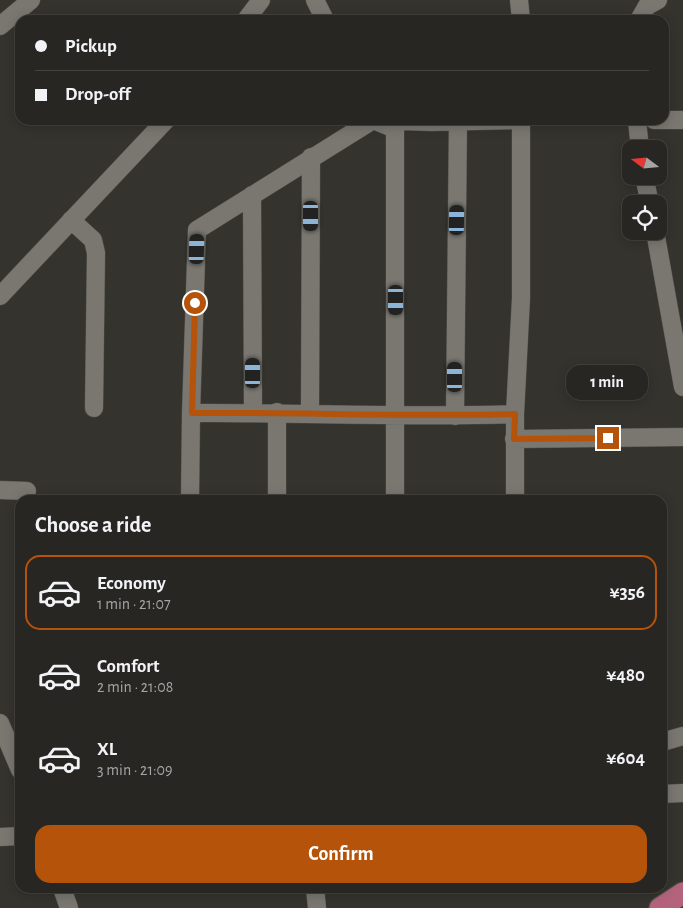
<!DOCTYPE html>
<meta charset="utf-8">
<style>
body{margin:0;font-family:"Alegreya Sans",sans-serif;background:#34322f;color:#f1f3f6;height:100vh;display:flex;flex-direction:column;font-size:19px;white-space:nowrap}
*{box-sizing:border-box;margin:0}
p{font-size:16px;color:#a5a5a5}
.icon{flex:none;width:28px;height:28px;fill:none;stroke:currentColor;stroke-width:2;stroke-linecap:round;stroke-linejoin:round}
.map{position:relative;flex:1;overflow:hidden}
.side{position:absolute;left:15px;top:495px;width:652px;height:398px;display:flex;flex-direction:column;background:#282622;border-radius:15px;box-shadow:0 2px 12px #0003,0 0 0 1px #444340}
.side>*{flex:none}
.guide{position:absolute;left:15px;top:15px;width:654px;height:110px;border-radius:15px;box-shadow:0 2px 12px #0003,0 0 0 1px #444340;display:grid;align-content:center;height:110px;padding:0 20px;background:#282622}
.needle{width:32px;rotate:286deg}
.controls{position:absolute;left:622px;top:140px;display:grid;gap:10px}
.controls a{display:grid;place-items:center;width:45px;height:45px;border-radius:10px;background:#282622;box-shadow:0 2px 12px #0003,0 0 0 1px #444340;font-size:25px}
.end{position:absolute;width:22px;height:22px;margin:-11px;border:6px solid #b45309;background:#fff;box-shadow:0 0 0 2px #fff}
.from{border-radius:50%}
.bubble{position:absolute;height:35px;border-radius:15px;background:#282622;box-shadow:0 2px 12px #0003,0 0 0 1px #444340;font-size:16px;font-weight:600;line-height:35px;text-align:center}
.car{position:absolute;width:15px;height:30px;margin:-15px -8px;border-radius:6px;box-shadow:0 0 4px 1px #0007;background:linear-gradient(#222 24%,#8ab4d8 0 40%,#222 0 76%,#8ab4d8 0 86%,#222 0)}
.guide b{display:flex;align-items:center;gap:18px;height:48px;font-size:19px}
.guide b+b{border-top:1px solid #444340}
.guide i{width:12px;height:12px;background:#f1f3f6}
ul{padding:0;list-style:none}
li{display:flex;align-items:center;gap:15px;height:75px;margin:0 10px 8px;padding:0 10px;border:2px solid transparent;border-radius:15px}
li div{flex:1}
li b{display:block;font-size:19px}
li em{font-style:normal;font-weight:600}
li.current{border-color:#b45309}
li>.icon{width:45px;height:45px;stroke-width:1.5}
h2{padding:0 20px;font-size:22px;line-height:60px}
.action{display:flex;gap:10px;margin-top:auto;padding:10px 20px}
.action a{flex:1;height:58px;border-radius:15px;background:#b45309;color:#fff;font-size:20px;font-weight:600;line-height:58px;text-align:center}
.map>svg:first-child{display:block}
</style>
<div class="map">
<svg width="683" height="908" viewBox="0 0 683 908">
<rect width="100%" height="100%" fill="#35332d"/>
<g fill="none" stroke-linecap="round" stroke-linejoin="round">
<defs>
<path id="minor" d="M315 0 325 20
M519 0 521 20
M246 20 261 0
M639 20 647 6 658 0
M0 26 31 0
M637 120 640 149
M654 120H683
M378 122 395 129V500
M644 176 650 204
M252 195 253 412
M71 220 93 240 96 253 94 408
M655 231 683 387
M0 296 166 120
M277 412V500
M310 412 311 157
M515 414C407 418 299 412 191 413L197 230 373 120 431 122 521 120
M455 416 458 120
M514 439 683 437
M0 490 27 491
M190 500 191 413
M515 500V414L521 298V120
M0 723 20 770
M662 742 683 736
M662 794 683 793
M0 837 20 836
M62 888 69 908
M315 888 317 908"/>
<path id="major" d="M660 908 683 893"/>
</defs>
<use href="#minor" stroke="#514f4a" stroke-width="19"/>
<use href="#major" stroke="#514f4a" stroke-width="23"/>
<use href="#minor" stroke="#797770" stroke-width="18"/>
<use href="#major" stroke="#b4637d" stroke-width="21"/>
</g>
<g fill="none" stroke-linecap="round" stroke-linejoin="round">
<path stroke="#b45309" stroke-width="6" d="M195 303 192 413C299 412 407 417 515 414L514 439 608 438"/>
</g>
</svg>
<div class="controls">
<a><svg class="needle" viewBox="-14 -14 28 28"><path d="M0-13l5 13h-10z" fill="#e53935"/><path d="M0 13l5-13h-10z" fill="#a5a5a5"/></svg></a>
<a><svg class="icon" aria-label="locate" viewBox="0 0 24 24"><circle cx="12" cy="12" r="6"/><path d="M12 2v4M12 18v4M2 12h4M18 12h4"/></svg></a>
</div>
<i class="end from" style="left:195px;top:303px"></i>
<i class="end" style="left:608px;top:438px"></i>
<div class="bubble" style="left:566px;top:365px;width:82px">1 min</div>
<i class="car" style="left:311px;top:216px;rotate:180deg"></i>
<i class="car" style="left:457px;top:220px;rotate:1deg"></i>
<i class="car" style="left:197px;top:249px;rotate:2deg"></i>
<i class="car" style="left:396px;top:300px;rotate:180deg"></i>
<i class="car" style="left:253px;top:373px;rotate:0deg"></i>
<i class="car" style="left:455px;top:377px;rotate:0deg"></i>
<div class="guide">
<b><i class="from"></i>Pickup</b>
<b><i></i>Drop-off</b>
</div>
<section class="side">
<h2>Choose a ride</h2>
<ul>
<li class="current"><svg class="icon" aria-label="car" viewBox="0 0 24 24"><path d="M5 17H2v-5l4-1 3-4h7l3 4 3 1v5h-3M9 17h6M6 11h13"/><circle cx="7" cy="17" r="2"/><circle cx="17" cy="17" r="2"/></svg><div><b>Economy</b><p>1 min · 21:07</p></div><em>¥356</em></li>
<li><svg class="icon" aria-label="car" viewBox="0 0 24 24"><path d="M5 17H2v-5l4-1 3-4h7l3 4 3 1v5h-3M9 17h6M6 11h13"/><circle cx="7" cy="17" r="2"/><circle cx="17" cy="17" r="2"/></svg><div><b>Comfort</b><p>2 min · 21:08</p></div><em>¥480</em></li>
<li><svg class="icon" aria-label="car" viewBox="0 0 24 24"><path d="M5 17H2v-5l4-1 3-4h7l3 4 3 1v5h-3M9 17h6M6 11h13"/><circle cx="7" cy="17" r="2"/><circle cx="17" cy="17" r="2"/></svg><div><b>XL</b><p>3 min · 21:09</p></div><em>¥604</em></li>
</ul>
<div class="action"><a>Confirm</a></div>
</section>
</div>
